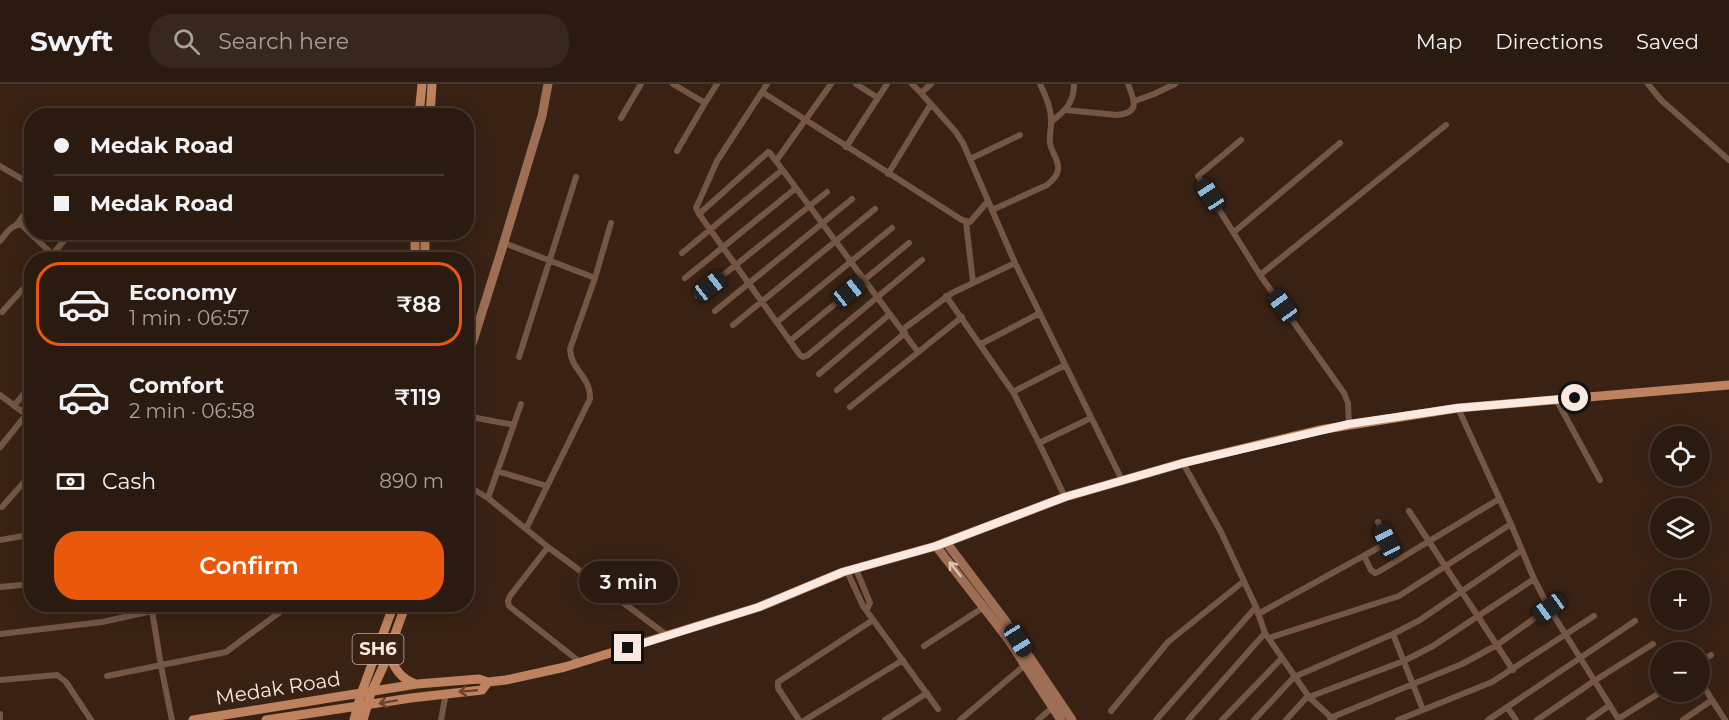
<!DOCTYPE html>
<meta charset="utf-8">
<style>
body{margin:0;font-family:Montserrat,sans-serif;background:#37271d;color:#f1f3f6;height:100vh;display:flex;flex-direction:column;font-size:22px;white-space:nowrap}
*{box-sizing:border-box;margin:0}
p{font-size:20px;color:#a6a19e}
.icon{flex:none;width:33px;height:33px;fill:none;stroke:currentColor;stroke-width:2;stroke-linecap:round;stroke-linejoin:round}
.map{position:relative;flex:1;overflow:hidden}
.drawer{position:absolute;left:24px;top:168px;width:450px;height:360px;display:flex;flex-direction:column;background:#2b1a0f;border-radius:24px;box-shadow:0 3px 15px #0003,0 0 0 2px #47382f}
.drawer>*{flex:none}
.banner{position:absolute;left:24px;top:24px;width:450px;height:132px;border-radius:24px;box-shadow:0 3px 15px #0003,0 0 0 2px #47382f;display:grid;align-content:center;height:132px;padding:0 30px;background:#2b1a0f}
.tools{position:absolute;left:1650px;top:342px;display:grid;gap:12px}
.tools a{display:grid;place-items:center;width:60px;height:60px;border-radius:50%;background:#2b1a0f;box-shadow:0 3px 15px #0003,0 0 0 2px #47382f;font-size:30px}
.end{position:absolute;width:27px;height:27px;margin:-14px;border:8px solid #f9e9e0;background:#111;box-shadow:0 0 0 3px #111}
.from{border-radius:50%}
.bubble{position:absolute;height:42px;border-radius:21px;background:#2b1a0f;box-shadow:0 3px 15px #0003,0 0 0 2px #47382f;font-size:20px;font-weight:600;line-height:42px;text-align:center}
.car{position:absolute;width:18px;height:36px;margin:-18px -9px;border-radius:8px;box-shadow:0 0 4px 2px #0007;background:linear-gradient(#222 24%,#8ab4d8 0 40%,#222 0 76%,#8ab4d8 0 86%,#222 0)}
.banner b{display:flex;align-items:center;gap:21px;height:57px;font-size:22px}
.banner b+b{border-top:2px solid #47382f}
.banner i{width:15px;height:15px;background:#f1f3f6}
ul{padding:10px 0 0;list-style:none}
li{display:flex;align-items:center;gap:18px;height:84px;margin:0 12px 9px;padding:0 18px;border:3px solid transparent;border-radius:24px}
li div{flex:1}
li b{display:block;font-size:22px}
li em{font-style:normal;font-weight:600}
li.active{border-color:#ea580c}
li>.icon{width:54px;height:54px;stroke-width:1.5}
.pay{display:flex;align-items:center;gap:15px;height:66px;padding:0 30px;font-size:22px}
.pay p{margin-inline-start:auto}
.button{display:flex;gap:12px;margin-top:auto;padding:12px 30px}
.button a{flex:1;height:69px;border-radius:24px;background:#ea580c;color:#fff;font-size:24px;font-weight:600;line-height:69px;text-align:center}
header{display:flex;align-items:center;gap:36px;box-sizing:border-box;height:84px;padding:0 30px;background:#2b1a0f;border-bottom:2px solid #47382f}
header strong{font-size:28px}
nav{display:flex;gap:33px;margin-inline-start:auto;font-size:21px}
.search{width:420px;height:54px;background:#37271d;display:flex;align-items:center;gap:15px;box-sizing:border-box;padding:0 21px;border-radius:24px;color:#a6a19e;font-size:22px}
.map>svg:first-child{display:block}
</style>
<header>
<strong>Swyft</strong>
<div class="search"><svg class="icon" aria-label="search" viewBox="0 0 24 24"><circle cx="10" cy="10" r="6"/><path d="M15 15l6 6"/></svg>Search here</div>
<nav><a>Map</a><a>Directions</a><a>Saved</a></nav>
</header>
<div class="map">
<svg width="1729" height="636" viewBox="0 0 1729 636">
<rect width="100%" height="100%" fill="#392214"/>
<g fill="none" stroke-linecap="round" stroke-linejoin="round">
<path stroke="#745645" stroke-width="6" d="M673 0 705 19 717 0
M856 0 878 14
M912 0 921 9
M931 0 921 9 955 47 963 59 1015 179 1122 396
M1648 0 1661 16 1729 76
M762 8 767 0
M1135 17 1154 10 1175 0
M1066 26 1117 31C1141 29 1134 16 1128 0
M621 34 641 0
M1051 38C1065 27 1074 19 1074 0
M1241 56 1198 92 1260 191
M846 63 887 0
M677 67 705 19
M970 75 1020 51
M776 77 831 0
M0 82 32 101
M888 90 931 20
M992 126 1047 101C1052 97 1057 92 1058 86 1060 77 1051 68 1050 59 1049 53 1051 46 1051 40 1052 25 1046 13 1040 0
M699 130 766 70 768 68 770 69 918 268
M966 138 973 198
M17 140 32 120
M1234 148 1340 59
M0 157C6 150 12 139 22 141L58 176
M504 159 595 194
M682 169 782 86
M48 176 71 148
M922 176 808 271 803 273 800 271 699 130 696 124 717 77 762 8 962 136 970 138 988 117
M685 194 796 104
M697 212 827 108
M946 212 1013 308 1039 359 1065 413
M715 227 852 115
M2 228 32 195
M777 238 892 144
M733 241 875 125
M902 246 952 209 1015 179
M29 254 32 253
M790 257 909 159
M981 260 1040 229
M519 273 576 93
M819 290 890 230
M837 306 905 249
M1013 308 1065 281
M0 311 32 335
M1556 315 1600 396
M14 322 32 300
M850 323 962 233
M1458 324 1511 440 1534 495 1549 524 1619 636
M466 332 514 341
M1349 340 1348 319 1344 309 1260 191 1446 41
M1039 359 1091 334
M0 363 26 331
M1183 379 1221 448 1256 523 1265 549 1309 613 1334 636
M497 387 547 402
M466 401 488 414 548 463 668 552
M488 414 521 320
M2 423 32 389
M1409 427 1513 586
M526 445 590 315C591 292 571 287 570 265L595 194 611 139
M0 456 23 452 32 446
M548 463 510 512 508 517 509 522 580 578
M1364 472 1371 486 1375 489 1378 488 1499 415
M856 485 870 519 867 525
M847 487 863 522 938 625
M0 503 32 500
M151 520 161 582 172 636
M1258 530 1385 460 1387 457 1378 438
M0 550 102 538 152 527 203 520
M1393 550 1423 626
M1269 554 1399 512 1511 440
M924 562 984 523
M1700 578 1711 571
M107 592 226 568 291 520
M0 596 57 591 66 598 91 636
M1700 596 1712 616
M1309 613 1404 577 1433 562 1534 495
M1507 623 1516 636
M1111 627 1168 558 1244 497
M0 630V636
M1330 634 1462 580 1497 561 1549 524
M1618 635 1661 608
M441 636 446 609
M799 636 778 604V598L873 536
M805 636 903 576
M885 636 927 609
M960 636 1025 581
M1038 636 1053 623
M1156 636 1256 523
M1188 636 1265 549
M1222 636 1282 574
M1254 636 1294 593 1393 550 1420 536 1522 466
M1286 636 1308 612
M1398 636 1492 598 1594 532
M1488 636 1635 537
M1537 636 1594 597 1653 560
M1589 636 1610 621
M1683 636 1712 616 1725 636"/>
<path stroke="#9e6f54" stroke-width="9" d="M466 279 501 168 542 32 548 0
M946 458 1004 535 1072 636
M936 462 1008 555 1061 636"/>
<path stroke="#be825e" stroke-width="9" d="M419 32 422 0
M430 32 432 0
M415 176V148
M425 176V148
M388 570C395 584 400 595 416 600
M193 636 417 600 479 595 488 598 506 596 565 583 759 523 843 488 936 462 1065 413 1183 379 1319 346 1458 324 1729 301
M266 636 411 614 482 606 488 598
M354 636 361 610 394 520
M363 636 371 609 383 583 406 520"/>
</g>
<defs><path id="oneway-shaft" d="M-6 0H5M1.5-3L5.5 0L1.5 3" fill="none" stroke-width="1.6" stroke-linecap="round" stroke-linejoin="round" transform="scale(1.5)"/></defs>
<use stroke="#dec4b6" href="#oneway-shaft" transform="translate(955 485) rotate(-128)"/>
<g stroke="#68442e">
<use href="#oneway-shaft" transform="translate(468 607) rotate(175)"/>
<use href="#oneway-shaft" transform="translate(388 618) rotate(170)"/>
</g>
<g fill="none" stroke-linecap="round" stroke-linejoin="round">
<path stroke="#f9e9e0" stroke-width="8" d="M628 564 759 523 843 488 936 462 1065 413 1183 379 1349 340 1458 324 1575 314"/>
</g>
<g text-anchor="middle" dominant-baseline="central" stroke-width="6" stroke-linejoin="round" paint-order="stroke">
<rect fill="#392214" stroke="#bfada3" stroke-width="1.5" x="352.5" y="550" width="51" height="30" rx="4.5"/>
<g font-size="18" font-weight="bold" fill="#f9e9e0">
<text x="378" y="565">SH6</text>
</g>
<g font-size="20" fill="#f9e9e0" stroke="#392214">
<text transform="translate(278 604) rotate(-9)">Medak Road</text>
</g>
</g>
</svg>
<div class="tools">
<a><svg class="icon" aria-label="locate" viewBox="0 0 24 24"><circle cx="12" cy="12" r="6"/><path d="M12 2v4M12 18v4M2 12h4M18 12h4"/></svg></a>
<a><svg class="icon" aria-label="layers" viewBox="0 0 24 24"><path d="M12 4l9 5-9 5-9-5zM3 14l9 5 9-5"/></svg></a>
<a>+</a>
<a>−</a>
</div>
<i class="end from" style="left:1575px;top:314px"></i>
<i class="end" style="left:628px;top:564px"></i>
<div class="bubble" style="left:579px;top:477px;width:99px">3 min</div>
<i class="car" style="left:1210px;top:111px;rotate:327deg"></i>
<i class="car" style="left:710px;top:202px;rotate:52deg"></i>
<i class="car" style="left:849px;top:208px;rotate:51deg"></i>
<i class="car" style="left:1283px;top:222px;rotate:324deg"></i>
<i class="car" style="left:1387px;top:457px;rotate:334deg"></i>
<i class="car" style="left:1549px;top:524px;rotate:234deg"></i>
<i class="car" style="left:1018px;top:556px;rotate:148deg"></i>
<div class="banner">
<b><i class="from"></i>Medak Road</b>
<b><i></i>Medak Road</b>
</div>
<section class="drawer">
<ul>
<li class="active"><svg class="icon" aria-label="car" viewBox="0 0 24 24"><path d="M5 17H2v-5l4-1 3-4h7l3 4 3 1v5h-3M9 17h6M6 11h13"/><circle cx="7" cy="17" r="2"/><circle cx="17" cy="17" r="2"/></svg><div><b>Economy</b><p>1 min · 06:57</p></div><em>₹88</em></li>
<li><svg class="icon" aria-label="car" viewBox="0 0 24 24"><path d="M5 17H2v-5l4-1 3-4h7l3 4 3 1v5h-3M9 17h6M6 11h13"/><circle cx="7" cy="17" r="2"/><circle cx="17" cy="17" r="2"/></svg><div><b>Comfort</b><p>2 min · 06:58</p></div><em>₹119</em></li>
</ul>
<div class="pay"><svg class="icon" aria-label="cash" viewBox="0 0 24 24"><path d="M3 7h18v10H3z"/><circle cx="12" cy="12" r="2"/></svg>Cash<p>890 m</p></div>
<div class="button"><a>Confirm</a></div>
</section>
</div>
